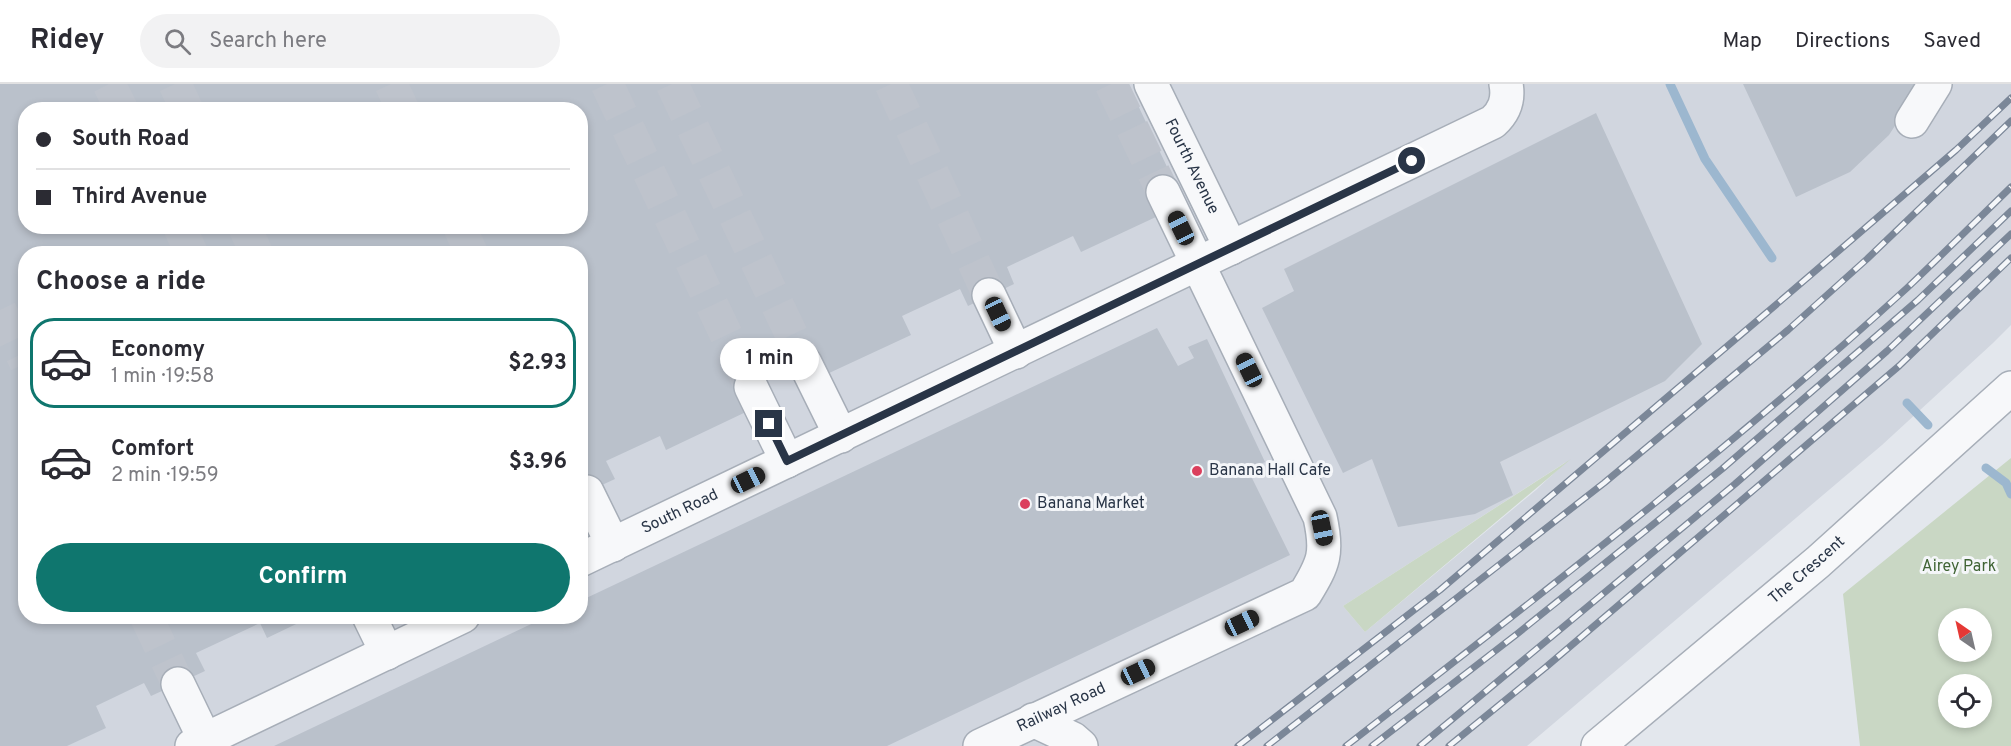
<!DOCTYPE html>
<meta charset="utf-8">
<style>
body{margin:0;font-family:Overpass,sans-serif;background:#f2f2f3;color:#2b2b33;height:100vh;display:flex;flex-direction:column;font-size:22px;white-space:nowrap}
*{box-sizing:border-box;margin:0}
p{font-size:20px;color:#7c7c81}
.icon{flex:none;width:33px;height:33px;fill:none;stroke:currentColor;stroke-width:2;stroke-linecap:round;stroke-linejoin:round}
.map{position:relative;flex:1;overflow:hidden}
.side{position:absolute;left:18px;top:162px;width:570px;height:378px;display:flex;flex-direction:column;background:#fff;border-radius:24px;box-shadow:0 3px 9px #0003}
.side>*{flex:none}
.top-card{position:absolute;left:18px;top:18px;width:570px;height:132px;border-radius:24px;box-shadow:0 3px 9px #0003;display:grid;align-content:center;height:132px;padding:0 18px;background:#fff}
.needle{width:39px;rotate:326deg}
.tools{position:absolute;left:1938px;top:524px;display:grid;gap:12px}
.tools a{display:grid;place-items:center;width:54px;height:54px;border-radius:50%;background:#fff;box-shadow:0 3px 9px #0003;font-size:30px}
.end{position:absolute;width:27px;height:27px;margin:-14px;border:8px solid #293547;background:#fff;box-shadow:0 0 0 3px #fff}
.from{border-radius:50%}
.bubble{position:absolute;height:42px;border-radius:21px;background:#fff;box-shadow:0 3px 9px #0003;font-size:20px;font-weight:700;line-height:42px;text-align:center}
.car{position:absolute;width:18px;height:36px;margin:-18px -9px;border-radius:8px;box-shadow:0 0 4px 2px #0007;background:linear-gradient(#222 24%,#8ab4d8 0 40%,#222 0 76%,#8ab4d8 0 86%,#222 0)}
.top-card b{display:flex;align-items:center;gap:21px;height:57px;font-size:22px}
.top-card b+b{border-top:2px solid #e1e1e2}
.top-card i{width:15px;height:15px;background:#2b2b33}
ul{padding:0;list-style:none}
li{display:flex;align-items:center;gap:18px;height:90px;margin:0 12px 9px;padding:0 6px;border:3px solid transparent;border-radius:24px}
li div{flex:1}
li b{display:block;font-size:22px}
li em{font-style:normal;font-weight:700}
li.on{border-color:#0f766e}
li>.icon{width:54px;height:54px;stroke-width:1.5}
h2{padding:0 18px;font-size:27px;line-height:72px}
.button{display:flex;gap:12px;margin-top:auto;padding:12px 18px}
.button a{flex:1;height:69px;border-radius:36px;background:#0f766e;color:#fff;font-size:24px;font-weight:700;line-height:69px;text-align:center}
header{display:flex;align-items:center;gap:36px;box-sizing:border-box;height:84px;padding:0 30px;background:#fff;border-bottom:2px solid #e1e1e2}
header strong{font-size:28px}
nav{display:flex;gap:33px;margin-inline-start:auto;font-size:21px}
.search{width:420px;height:54px;background:#f2f2f3;display:flex;align-items:center;gap:15px;box-sizing:border-box;padding:0 21px;border-radius:33px;color:#7c7c81;font-size:22px}
.map>svg:first-child{display:block}
</style>
<header>
<strong>Ridey</strong>
<div class="search"><svg class="icon" aria-label="search" viewBox="0 0 24 24"><circle cx="10" cy="10" r="6"/><path d="M15 15l6 6"/></svg>Search here</div>
<nav><a>Map</a><a>Directions</a><a>Saved</a></nav>
</header>
<div class="map">
<svg width="2011" height="662" viewBox="0 0 2011 662">
<rect width="100%" height="100%" fill="#e3e7ed"/>
<path fill="#d1d6df" fill-rule="evenodd" d="M0 0H2011V241L1993 259 1882 361 1527 662H0ZM26 26H580V142H26ZM26 170H580V532H26ZM1566 378 1536 406 1365 548 1343 522Z"/>
<path fill="#c9d7c4" fill-rule="evenodd" d="M2011 374V662H1860L1843 510ZM1948 534H1982V567H1948ZM1948 600H1982V633H1948Z
M1571 375 1365 548 1343 522Z"/>
<g fill="none" stroke-linecap="round" stroke-linejoin="round">
<path stroke="#9cb7cf" stroke-width="9" d="M1670 0 1705 75 1772 174
M1907 319 1928 341
M1986 384 2006 399 2011 410"/>
</g>
<path fill="#bac1cb" fill-rule="evenodd" d="M0 0H1128L1176 102 1158 132 1081 168 1073 152 1007 183 1014 200 968 222 960 205 902 232 911 251 827 290 819 272 751 303 748 327 666 366 660 352 606 377 615 395 580 411V170H26V532H313L267 554 260 539 196 569 205 587 151 612 144 599 96 622 106 644 67 662H0ZM26 26H580V142H26Z
M1743 0H1922L1889 51 1850 88 1796 113Z
M1596 29 1702 260 1665 297 1500 378 1513 411 1475 430 1398 443 1372 375 1343 389 1262 224 1294 207 1284 185Z
M1157 244 1178 282 1194 274 1188 263 1207 255 1265 378 1248 386 1290 471 887 662H274L548 532H580V517Z"/>
<g fill="none" stroke-linecap="round" stroke-linejoin="round">
<path stroke="#bec3cc" stroke-width="33" stroke-dasharray="33 16" stroke-linecap="butt" d="M109 0 122 26
M175 0 187 26
M391 0 403 26
M607 0 751 303
M672 0 805 279
M891 0 989 211
M1111 0 1163 108
M179 142 192 170
M244 142 257 170
M459 142 472 170
M0 226 26 279
M146 532 178 600"/>
<defs>
<g id="minor">
<path id="s1" d="M1151 0 1231 164"/>
<path d="M1912 37 1935 0"/>
<path d="M989 211 1016 268"/>
<path d="M805 279 841 352"/>
<path d="M751 303 787 377"/>
<path d="M587 408 613 461"/>
<path id="s2" d="M580 476 1493 38C1504 28 1509 16 1506 0"/>
<path d="M369 532 387 569"/>
<path d="M178 600 205 656"/>
<path d="M1033 636 1073 655 1081 662"/>
<path d="M192 662 463 532"/>
<path id="s3" d="M980 662 1305 510C1324 479 1328 469 1320 433L1163 108"/>
<path id="s4" d="M1598 662 1818 478 2011 304"/>
</g>
</defs>
<use href="#minor" stroke="#a7aeb8" stroke-width="36"/>
<use href="#minor" stroke="#f7f8fa" stroke-width="33"/>
<defs>
<path id="rail" d="M1238 662 1440 506 1771 225 1956 66 2011 14
M1267 662 1604 399 1788 246 1867 175 2011 37
M1346 662C1536 514 1728 367 1907 204 1942 171 1976 137 2011 103
M1372 662 1517 550 1722 385 1918 216 2011 127
M1420 662 1735 400 1887 267 2011 150
M1449 662 1546 583 1899 282 2011 174"/>
</defs>
<use href="#rail" stroke="#7b8798" stroke-width="7"/>
<use href="#rail" stroke="#f4f6f9" stroke-width="4.5" stroke-dasharray="14" stroke-linecap="butt"/>
</g>
<g fill="none" stroke-linecap="round" stroke-linejoin="round">
<path stroke="#293547" stroke-width="8" d="M769 340 787 377 1412 77"/>
</g>
<g fill="#db3f5d" stroke="#f4f6f9" stroke-width="2">
<circle cx="1197" cy="387" r="6"/>
<circle cx="1025" cy="420" r="6"/>
</g>
<g text-anchor="middle" dominant-baseline="central" stroke-width="6" stroke-linejoin="round" paint-order="stroke">
<g font-size="16" fill="#293547" stroke="#f4f6f9">
<text stroke="none"><textPath href="#s1" startOffset="92">Fourth Avenue</textPath></text>
<text stroke="none"><textPath href="#s2" startOffset="111">South Road</textPath></text>
<text stroke="none"><textPath href="#s4" startOffset="273">The Crescent</textPath></text>
<text stroke="none"><textPath href="#s3" startOffset="90">Railway Road</textPath></text>
</g>
<g font-size="16" fill="#293547" stroke="#f4f6f9" text-anchor="start">
<text x="1209" y="387">Banana Hall Cafe</text>
<text x="1037" y="420">Banana Market</text>
</g>
<g font-size="16" fill="#406435" stroke="#f4f6f9">
<text x="1959" y="483">Airey Park</text>
</g>
</g>
</svg>
<div class="tools">
<a><svg class="needle" viewBox="-14 -14 28 28"><path d="M0-13l5 13h-10z" fill="#e53935"/><path d="M0 13l5-13h-10z" fill="#7c7c81"/></svg></a>
<a><svg class="icon" aria-label="locate" viewBox="0 0 24 24"><circle cx="12" cy="12" r="6"/><path d="M12 2v4M12 18v4M2 12h4M18 12h4"/></svg></a>
</div>
<i class="end from" style="left:1412px;top:77px"></i>
<i class="end" style="left:769px;top:340px"></i>
<div class="bubble" style="left:720px;top:254px;width:99px">1 min</div>
<i class="car" style="left:1181px;top:144px;rotate:334deg"></i>
<i class="car" style="left:998px;top:230px;rotate:155deg"></i>
<i class="car" style="left:1249px;top:286px;rotate:334deg"></i>
<i class="car" style="left:748px;top:396px;rotate:64deg"></i>
<i class="car" style="left:1322px;top:444px;rotate:168deg"></i>
<i class="car" style="left:1242px;top:539px;rotate:65deg"></i>
<i class="car" style="left:1138px;top:588px;rotate:65deg"></i>
<div class="top-card">
<b><i class="from"></i>South Road</b>
<b><i></i>Third Avenue</b>
</div>
<section class="side">
<h2>Choose a ride</h2>
<ul>
<li class="on"><svg class="icon" aria-label="car" viewBox="0 0 24 24"><path d="M5 17H2v-5l4-1 3-4h7l3 4 3 1v5h-3M9 17h6M6 11h13"/><circle cx="7" cy="17" r="2"/><circle cx="17" cy="17" r="2"/></svg><div><b>Economy</b><p>1 min · 19:58</p></div><em>$2.93</em></li>
<li><svg class="icon" aria-label="car" viewBox="0 0 24 24"><path d="M5 17H2v-5l4-1 3-4h7l3 4 3 1v5h-3M9 17h6M6 11h13"/><circle cx="7" cy="17" r="2"/><circle cx="17" cy="17" r="2"/></svg><div><b>Comfort</b><p>2 min · 19:59</p></div><em>$3.96</em></li>
</ul>
<div class="button"><a>Confirm</a></div>
</section>
</div>
